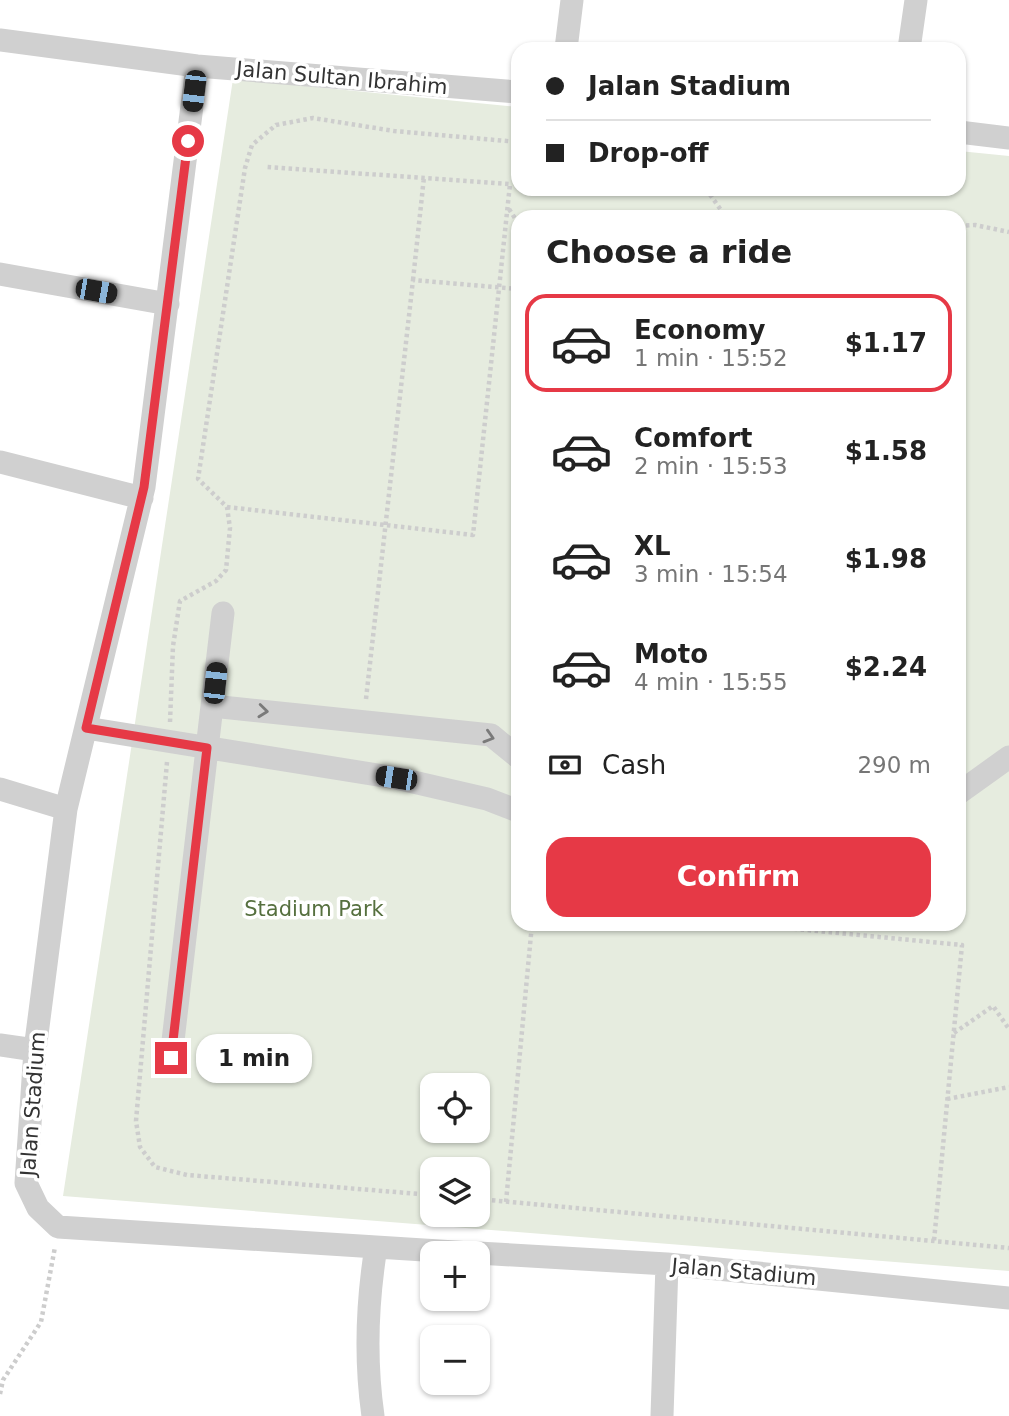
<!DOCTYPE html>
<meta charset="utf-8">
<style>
body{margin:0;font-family:"DejaVu Sans",sans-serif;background:#f6f6f6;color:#222;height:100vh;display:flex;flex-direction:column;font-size:26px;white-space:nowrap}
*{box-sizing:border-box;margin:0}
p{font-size:23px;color:#767676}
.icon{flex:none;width:38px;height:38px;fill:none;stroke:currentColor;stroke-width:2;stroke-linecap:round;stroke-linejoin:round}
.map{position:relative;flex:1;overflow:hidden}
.drawer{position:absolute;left:511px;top:210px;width:455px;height:721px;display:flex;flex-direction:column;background:#fff;border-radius:21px;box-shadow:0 2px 5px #0004}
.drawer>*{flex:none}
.hud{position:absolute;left:511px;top:42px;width:455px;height:154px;border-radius:21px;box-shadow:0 2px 5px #0004;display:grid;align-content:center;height:154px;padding:0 35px;background:#fff}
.tools{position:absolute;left:420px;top:1073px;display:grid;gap:14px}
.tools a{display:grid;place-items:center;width:70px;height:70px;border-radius:14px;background:#fff;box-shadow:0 2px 5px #0004;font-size:35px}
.end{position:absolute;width:32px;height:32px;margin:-16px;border:9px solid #e63946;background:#fff;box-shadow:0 0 0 4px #fff}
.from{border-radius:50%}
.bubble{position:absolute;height:49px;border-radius:21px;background:#fff;box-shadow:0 2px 5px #0004;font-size:23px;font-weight:700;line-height:49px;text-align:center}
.car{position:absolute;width:21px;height:42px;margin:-21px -10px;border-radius:9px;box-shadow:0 0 5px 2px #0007;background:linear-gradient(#222 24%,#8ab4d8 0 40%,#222 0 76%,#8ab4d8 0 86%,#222 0)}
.hud b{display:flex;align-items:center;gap:24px;height:66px;font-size:26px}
.hud b+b{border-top:2px solid #e0e0e0}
.hud i{width:18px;height:18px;background:#222}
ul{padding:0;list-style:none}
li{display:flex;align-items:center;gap:21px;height:98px;margin:0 14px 10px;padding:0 21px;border:4px solid transparent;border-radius:21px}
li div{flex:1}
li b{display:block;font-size:26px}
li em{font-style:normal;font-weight:700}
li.selected{border-color:#e63946}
li>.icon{width:63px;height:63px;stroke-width:1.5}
h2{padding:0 35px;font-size:32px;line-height:84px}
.pay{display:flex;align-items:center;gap:18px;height:77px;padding:0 35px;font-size:26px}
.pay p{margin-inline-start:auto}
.action{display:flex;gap:14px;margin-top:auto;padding:14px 35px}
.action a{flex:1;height:80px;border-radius:21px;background:#e63946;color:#fff;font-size:28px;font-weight:700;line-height:80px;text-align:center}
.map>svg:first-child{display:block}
</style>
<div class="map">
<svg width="1009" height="1416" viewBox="0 0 1009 1416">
<rect width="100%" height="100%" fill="#fff"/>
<path fill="#e6ecdf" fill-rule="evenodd" d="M233 79 518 107V189H959V151L1009 156V1271L63 1196ZM518 217H959V924H518ZM432 1085H478V1130H432ZM432 1169H478V1214H432Z"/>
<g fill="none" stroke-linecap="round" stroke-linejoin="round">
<path stroke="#cdcdcd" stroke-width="4.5" stroke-dasharray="3.5 3.5" stroke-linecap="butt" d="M706 189 726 217
M509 209 518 223
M750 217 767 212 788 217
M959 226 975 225 1009 232
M518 267 514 270 518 276
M413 280 424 177
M227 507 473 535 510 184 267 167
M366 699 413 280 518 289
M170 722 173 646 180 601 216 581 226 570 230 528 227 507 198 479 245 168 252 145 276 125 313 118 394 131 518 142
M167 762 136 1121 140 1147 155 1167 187 1175 432 1195
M745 924 962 945 934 1241
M954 1033 993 1006 1009 1029
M947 1099 1009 1087
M478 1199 1009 1248
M506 1202 532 924
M0 1394 3 1380 41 1322 55 1247"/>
<path stroke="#d0d0d0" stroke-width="23" d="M0 40 197 66 518 92
M566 49 572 0
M909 49 916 0
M197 66 144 487 66 809 35 1050 26 1183 38 1208 58 1227 471 1253
M959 132 1009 138
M0 274 168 304
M0 462 142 498
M212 706 223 613
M86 728 396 778 487 799 518 811
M0 789 66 809
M959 793 1009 757
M0 1045 35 1050
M171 1058 212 706 491 735 518 757
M478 1253 667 1264 1009 1298
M373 1416C365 1360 367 1303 376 1247
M662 1416 667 1264"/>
</g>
<defs><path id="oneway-chevron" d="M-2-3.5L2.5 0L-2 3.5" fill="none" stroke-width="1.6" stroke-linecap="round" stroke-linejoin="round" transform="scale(1.75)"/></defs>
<g stroke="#7a7a7a">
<use href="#oneway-chevron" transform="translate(263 711) rotate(6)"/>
<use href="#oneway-chevron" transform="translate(489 737) rotate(17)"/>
</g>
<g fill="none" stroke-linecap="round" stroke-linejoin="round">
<path stroke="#e63946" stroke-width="9" d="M171 1058 207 748 86 728 144 487 188 141"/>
</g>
<g text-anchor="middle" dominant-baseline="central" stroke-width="7" stroke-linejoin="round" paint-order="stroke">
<g font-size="21" fill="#333" stroke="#fff">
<text transform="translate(342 78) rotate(5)">Jalan Sultan Ibrahim</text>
<text transform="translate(33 1104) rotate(-86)">Jalan Stadium</text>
<text transform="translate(744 1272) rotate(5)">Jalan Stadium</text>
</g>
<g font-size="21" fill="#56703f" stroke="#fff">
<text x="314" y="909">Stadium Park</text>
</g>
</g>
</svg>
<div class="tools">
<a><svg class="icon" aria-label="locate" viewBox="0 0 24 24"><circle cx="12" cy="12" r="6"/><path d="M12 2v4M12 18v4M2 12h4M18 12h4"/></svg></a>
<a><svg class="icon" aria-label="layers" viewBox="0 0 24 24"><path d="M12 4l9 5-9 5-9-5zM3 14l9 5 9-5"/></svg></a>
<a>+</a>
<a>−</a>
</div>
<i class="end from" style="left:188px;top:141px"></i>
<i class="end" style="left:171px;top:1058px"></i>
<div class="bubble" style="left:196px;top:1034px;width:116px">1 min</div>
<i class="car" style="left:194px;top:91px;rotate:187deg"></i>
<i class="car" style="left:96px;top:291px;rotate:100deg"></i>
<i class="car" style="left:215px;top:683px;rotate:6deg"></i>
<i class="car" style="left:396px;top:778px;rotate:279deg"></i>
<div class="hud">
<b><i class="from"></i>Jalan Stadium</b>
<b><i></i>Drop-off</b>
</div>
<section class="drawer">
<h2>Choose a ride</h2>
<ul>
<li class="selected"><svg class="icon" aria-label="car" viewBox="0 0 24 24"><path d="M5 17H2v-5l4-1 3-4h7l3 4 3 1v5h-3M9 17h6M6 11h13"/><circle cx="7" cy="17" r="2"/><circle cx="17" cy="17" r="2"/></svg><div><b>Economy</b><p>1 min · 15:52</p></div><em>$1.17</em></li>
<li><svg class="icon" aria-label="car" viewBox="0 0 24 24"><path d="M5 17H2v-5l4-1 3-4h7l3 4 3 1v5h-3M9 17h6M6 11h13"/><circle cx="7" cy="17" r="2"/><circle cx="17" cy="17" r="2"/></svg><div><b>Comfort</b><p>2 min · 15:53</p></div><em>$1.58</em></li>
<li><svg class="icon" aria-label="car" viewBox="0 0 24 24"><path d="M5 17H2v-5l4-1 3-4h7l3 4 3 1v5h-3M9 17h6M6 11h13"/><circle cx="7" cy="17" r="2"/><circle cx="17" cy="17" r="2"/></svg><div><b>XL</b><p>3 min · 15:54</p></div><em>$1.98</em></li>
<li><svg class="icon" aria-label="car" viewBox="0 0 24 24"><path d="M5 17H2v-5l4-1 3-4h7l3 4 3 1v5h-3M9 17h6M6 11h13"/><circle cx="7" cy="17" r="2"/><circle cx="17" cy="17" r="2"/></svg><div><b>Moto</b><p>4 min · 15:55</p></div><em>$2.24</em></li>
</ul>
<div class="pay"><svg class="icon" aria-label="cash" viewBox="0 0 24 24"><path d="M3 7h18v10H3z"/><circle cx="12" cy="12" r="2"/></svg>Cash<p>290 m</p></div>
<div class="action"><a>Confirm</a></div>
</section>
</div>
